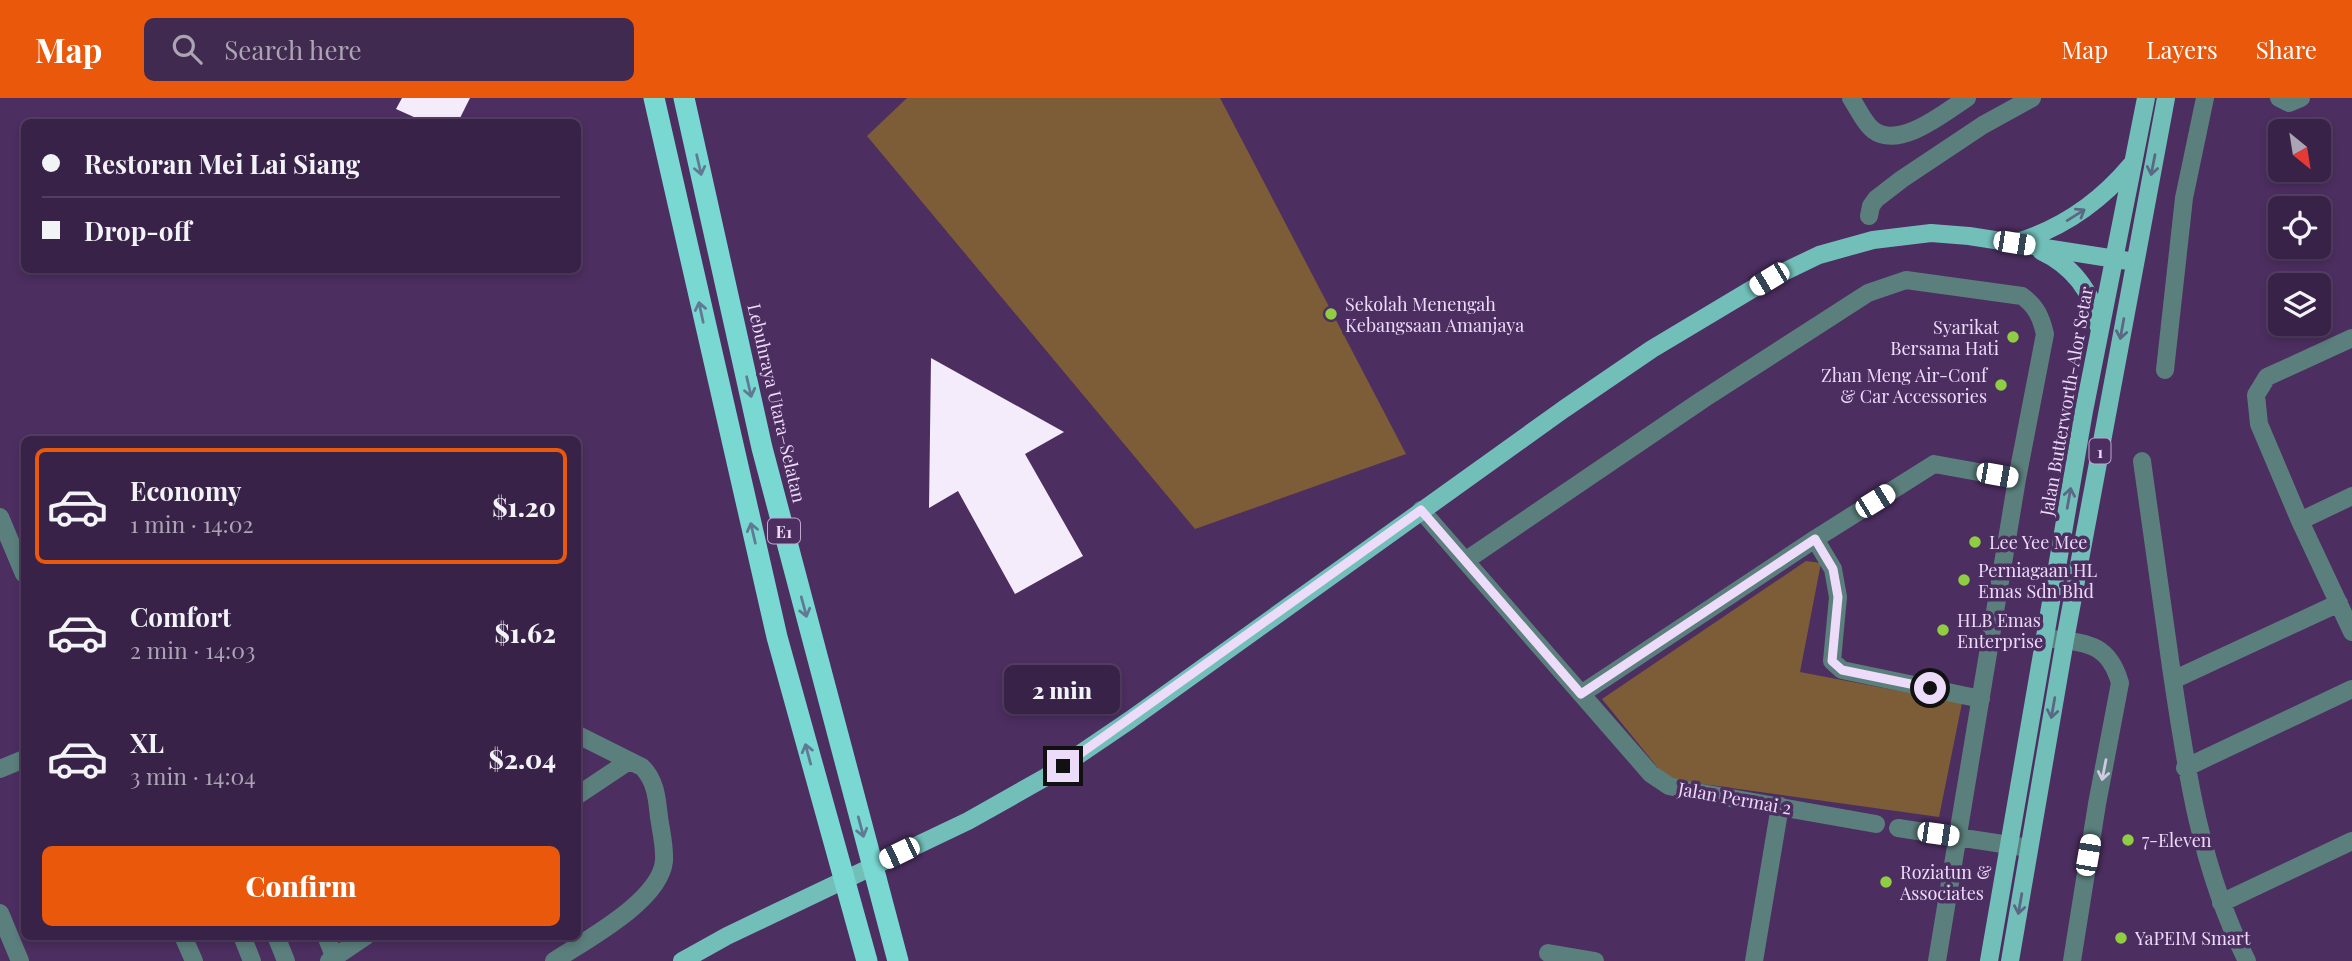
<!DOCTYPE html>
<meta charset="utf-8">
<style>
body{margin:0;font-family:"Playfair Display",serif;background:#402a4f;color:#f1f3f6;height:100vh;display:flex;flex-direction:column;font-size:26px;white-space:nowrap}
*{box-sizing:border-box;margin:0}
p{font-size:23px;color:#aba4b4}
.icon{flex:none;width:38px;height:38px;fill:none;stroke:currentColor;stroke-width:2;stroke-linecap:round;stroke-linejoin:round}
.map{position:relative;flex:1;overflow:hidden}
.details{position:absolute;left:21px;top:338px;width:560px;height:504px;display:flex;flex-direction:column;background:#392248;border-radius:10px;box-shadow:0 4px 10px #0003,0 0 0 2px #533f60}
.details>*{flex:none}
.guide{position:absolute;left:21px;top:21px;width:560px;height:154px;border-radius:10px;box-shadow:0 4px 10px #0003,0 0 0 2px #533f60;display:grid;align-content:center;height:154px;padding:0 21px;background:#392248}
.needle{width:46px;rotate:150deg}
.controls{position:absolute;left:2268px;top:21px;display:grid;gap:14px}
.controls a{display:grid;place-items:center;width:63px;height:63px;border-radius:10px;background:#392248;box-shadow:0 4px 10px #0003,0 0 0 2px #533f60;font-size:35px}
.end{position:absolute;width:32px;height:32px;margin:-16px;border:9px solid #eddbfa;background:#111;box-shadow:0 0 0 4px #111}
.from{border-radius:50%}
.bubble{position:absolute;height:49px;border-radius:10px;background:#392248;box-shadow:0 4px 10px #0003,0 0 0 2px #533f60;font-size:23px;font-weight:800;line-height:49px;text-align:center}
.car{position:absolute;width:21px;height:42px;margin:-21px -10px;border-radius:9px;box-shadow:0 0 5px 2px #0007;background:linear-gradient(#fff 24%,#345 0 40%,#fff 0 76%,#345 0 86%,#fff 0)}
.guide b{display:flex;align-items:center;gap:24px;height:66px;font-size:26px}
.guide b+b{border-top:2px solid #533f60}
.guide i{width:18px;height:18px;background:#f1f3f6}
ul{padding:12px 0 0;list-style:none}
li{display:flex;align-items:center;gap:21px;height:116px;margin:0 14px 10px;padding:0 7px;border:4px solid transparent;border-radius:10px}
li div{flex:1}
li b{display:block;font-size:26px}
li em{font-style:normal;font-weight:800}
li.on{border-color:#ea580c}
li>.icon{width:63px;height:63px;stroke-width:1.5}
.button{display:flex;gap:14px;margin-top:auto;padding:14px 21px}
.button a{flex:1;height:80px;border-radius:10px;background:#ea580c;color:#fff;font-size:28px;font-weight:800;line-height:80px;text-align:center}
header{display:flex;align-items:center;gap:42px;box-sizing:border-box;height:98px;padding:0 35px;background:#ea580c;color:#fff}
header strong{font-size:33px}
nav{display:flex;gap:38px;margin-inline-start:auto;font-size:24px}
.search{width:490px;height:63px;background:#402a4f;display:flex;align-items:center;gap:18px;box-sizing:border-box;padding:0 24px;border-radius:10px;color:#aba4b4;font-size:26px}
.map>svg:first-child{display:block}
</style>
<header>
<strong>Map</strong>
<div class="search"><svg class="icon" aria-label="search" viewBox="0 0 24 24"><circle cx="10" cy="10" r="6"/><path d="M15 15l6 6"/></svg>Search here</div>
<nav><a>Map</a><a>Layers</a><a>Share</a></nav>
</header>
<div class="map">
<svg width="2352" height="863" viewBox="0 0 2352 863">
<rect width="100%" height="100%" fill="#4c2e60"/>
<path fill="#7d5d37" d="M907 0H1220L1406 356 1195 431 867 38Z
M1806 463 1821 465 1800 574 1962 605 1939 719 1667 681 1602 601Z"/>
<path fill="#f4ecfb" d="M402 0H470L458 24H425L396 11Z
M931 260 1064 334 1025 356 1083 458 1015 496 958 393 929 410Z"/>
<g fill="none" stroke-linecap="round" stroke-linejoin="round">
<path stroke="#5b7f7c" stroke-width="18" d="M1851 0C1857 9 1864 25 1873 32 1900 52 1945 14 1967 0
M2279 0 2289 5 2301 0
M1869 118 1871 108 1876 101 1902 81 1983 27 2032 0
M2352 240 2267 279 2256 297 2259 326 2300 423 2352 534
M2165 272 2184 100 2205 0
M2142 363C2152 432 2162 501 2171 569 2186 671 2200 770 2247 863
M1421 412 1651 676 1669 688 1691 693 1876 726
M0 419 24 476
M2300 423 2352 398
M1815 441 1833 471 1838 499 1832 563 1842 572 1981 601
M1465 463 1702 302 1868 195 1906 182 2022 198C2036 208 2041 219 2045 236L2017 381 1937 863
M2045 540C2084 545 2108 543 2120 585L2097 706 2072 863
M2173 582 2339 505
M1581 596 1815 441 1934 366 2017 381
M2185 670 2352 591
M0 671 24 661
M578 697 629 663
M1898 730 2029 750
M2221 805 2352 743
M0 815 20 863
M183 838 194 863
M242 838 252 863
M276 838 286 863
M326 838 336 863
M1548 855 1595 863
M329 863 366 838
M554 863C586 842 660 803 664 763 665 749 661 733 659 719 657 701 656 683 642 669L578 637
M1754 863 1780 708"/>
<path stroke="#72bfba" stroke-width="18" d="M2017 144C2063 130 2100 104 2131 67
M2041 153C2071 167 2093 193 2098 227
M682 863 727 838 968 723 1046 679 1130 622 1564 311 1652 251 1769 181 1819 157 1873 142 1931 135 1969 138 2135 164
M1989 863 2084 313 2146 0
M2010 863 2065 542 2166 0"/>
<path stroke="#7ad8d3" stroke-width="21" d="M654 0 777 539 867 863
M684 0 762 350 898 863"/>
</g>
<defs><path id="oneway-shaft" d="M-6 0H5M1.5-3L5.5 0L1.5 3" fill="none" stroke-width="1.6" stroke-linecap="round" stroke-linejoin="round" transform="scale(1.75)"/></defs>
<g stroke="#617a94">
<use href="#oneway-shaft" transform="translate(699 67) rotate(77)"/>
<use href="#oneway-shaft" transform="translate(701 214) rotate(-102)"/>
<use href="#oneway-shaft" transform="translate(749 289) rotate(77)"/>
<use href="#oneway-shaft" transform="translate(753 435) rotate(-103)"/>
<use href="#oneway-shaft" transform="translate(804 509) rotate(75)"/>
<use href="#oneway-shaft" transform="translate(808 656) rotate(-105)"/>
<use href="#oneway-shaft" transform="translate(861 729) rotate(75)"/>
</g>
<g stroke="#5b6884">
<use href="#oneway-shaft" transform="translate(2153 67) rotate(101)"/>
<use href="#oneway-shaft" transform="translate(2076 117) rotate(-32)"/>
<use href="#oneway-shaft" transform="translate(2122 231) rotate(100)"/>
<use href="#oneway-shaft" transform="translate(2069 400) rotate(-80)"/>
<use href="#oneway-shaft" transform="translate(2053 610) rotate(100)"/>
<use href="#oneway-shaft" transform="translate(2020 806) rotate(100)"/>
</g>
<use stroke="#d0c9e1" href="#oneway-shaft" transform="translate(2104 672) rotate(101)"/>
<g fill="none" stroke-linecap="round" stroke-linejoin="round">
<path stroke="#eddbfa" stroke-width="9" d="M1063 668 1421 412 1581 596 1815 441 1833 471 1838 499 1832 563 1842 572 1930 590"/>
</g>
<g fill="#8fcd42" stroke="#4c2e60" stroke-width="2.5">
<circle cx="1331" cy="216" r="7"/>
<circle cx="2013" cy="239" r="7"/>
<circle cx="2001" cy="287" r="7"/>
<circle cx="1975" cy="444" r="7"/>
<circle cx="1964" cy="482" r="7"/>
<circle cx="1943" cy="532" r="7"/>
<circle cx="2128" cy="742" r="7"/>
<circle cx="1886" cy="784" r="7"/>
<circle cx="2121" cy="840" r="7"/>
</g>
<g text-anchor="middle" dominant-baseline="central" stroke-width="7" stroke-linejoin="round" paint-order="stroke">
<g fill="#4c2e60" stroke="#bda7cc" stroke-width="2">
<rect x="2089.5" y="340.5" width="21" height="25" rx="5"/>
<rect x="768" y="420.5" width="32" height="25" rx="5"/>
</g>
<g font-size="16" font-weight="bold" fill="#eddbfa">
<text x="2100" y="353">1</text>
<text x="784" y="433">E1</text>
</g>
<g font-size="18" fill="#eddbfa" stroke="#4c2e60" text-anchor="start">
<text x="1345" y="206">Sekolah Menengah<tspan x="1345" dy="21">Kebangsaan Amanjaya</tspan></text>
<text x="1999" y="229" text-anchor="end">Syarikat<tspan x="1999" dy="21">Bersama Hati</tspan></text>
<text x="1987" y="277" text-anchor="end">Zhan Meng Air-Conf<tspan x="1987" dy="21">&amp; Car Accessories</tspan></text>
<text x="1989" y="444">Lee Yee Mee</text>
<text x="1978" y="472">Perniagaan HL<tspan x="1978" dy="21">Emas Sdn Bhd</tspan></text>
<text x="1957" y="522">HLB Emas<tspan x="1957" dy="21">Enterprise</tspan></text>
<text x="2142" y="742">7-Eleven</text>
<text x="1900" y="774">Roziatun &amp;<tspan x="1900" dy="21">Associates</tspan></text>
<text x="2135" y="840">YaPEIM Smart</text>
</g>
<g font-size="18" fill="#eddbfa" stroke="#4c2e60">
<text transform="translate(2066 303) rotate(-80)">Jalan Butterworth-Alor Setar</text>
<text transform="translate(777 305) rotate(77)">Lebuhraya Utara–Selatan</text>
<text transform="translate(1735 700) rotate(10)">Jalan Permai 2</text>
</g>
</g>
</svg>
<div class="controls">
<a><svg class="needle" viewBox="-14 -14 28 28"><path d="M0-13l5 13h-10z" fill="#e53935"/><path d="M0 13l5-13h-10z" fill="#aba4b4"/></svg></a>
<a><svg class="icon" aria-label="locate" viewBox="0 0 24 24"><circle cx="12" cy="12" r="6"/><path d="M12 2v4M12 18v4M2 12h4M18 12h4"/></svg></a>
<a><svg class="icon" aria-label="layers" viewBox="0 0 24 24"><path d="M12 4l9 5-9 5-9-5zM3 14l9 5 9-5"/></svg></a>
</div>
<i class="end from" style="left:1930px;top:590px"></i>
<i class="end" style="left:1063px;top:668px"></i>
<div class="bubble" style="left:1004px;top:567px;width:116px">2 min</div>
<i class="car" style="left:2014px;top:145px;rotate:99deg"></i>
<i class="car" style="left:1769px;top:181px;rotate:239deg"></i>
<i class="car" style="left:1997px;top:377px;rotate:100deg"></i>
<i class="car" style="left:1875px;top:403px;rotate:58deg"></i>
<i class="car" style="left:1938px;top:736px;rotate:98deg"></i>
<i class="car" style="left:899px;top:755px;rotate:244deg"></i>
<i class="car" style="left:2088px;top:757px;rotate:10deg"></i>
<div class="guide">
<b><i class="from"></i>Restoran Mei Lai Siang</b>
<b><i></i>Drop-off</b>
</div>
<section class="details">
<ul>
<li class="on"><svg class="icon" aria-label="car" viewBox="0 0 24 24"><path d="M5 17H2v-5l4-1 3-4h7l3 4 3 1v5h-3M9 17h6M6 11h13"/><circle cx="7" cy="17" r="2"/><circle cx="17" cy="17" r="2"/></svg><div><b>Economy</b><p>1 min · 14:02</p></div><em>$1.20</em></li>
<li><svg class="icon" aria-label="car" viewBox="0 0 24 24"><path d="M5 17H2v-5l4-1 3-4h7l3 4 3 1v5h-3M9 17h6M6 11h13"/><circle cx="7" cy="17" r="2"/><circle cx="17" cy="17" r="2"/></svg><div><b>Comfort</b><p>2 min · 14:03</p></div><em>$1.62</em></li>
<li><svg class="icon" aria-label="car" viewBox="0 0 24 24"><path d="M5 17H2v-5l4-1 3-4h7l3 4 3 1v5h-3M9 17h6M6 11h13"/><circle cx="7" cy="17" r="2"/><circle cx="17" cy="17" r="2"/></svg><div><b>XL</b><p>3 min · 14:04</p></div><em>$2.04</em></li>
</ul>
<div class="button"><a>Confirm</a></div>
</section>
</div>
